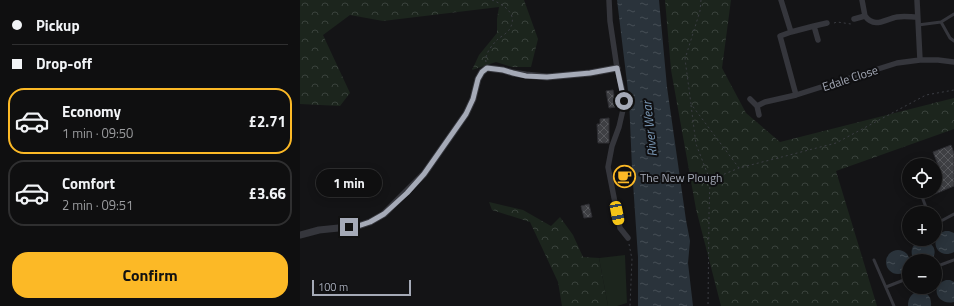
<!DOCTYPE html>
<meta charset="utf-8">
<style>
body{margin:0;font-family:"Titillium Web",sans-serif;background:#1d1d1e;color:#f1f3f6;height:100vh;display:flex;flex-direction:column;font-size:15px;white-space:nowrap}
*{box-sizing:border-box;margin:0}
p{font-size:13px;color:#9b9c9f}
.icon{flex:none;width:22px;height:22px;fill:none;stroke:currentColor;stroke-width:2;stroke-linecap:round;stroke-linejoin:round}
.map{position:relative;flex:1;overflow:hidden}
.panel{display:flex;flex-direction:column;background:#0f0f10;width:300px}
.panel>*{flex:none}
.banner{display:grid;align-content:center;height:88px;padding:0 12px;background:#0f0f10}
.buttons{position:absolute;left:602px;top:158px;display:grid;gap:8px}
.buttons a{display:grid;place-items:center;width:40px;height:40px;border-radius:50%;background:#0f0f10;box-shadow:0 2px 10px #0003,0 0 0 1px #2f2f30;font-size:20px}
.scale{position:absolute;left:12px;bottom:10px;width:99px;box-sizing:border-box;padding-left:4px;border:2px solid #a5aab7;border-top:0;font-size:11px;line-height:14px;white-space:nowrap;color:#a5aab7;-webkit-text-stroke:3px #0f0f11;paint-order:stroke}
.end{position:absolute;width:18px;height:18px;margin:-9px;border:5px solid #a5aab7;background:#111;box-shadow:0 0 0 2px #111}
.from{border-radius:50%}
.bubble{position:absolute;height:28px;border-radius:14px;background:#0f0f10;box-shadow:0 2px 10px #0003,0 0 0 1px #2f2f30;font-size:13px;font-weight:700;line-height:28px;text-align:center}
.car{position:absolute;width:12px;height:24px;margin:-12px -6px;border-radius:5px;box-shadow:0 0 3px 1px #0007;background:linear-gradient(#f5c518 24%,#345 0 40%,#f5c518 0 76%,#345 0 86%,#f5c518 0)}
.banner b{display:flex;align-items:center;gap:14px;height:38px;font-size:15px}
.banner b+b{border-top:1px solid #2f2f30}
.banner i{width:10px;height:10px;background:#f1f3f6}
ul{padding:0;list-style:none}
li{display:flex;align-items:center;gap:12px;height:66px;margin:0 8px 6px;padding:0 4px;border:2px solid #2f2f30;border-radius:16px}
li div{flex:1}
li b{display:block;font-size:15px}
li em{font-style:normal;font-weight:700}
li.on{border-color:#fcb926}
li>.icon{width:36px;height:36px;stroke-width:1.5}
.primary-button{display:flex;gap:8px;margin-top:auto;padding:8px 12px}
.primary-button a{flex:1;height:46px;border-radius:16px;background:#fcb926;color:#111;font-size:16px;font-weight:700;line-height:46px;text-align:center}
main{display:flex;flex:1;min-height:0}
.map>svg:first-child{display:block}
</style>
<main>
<section class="panel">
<div class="banner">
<b><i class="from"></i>Pickup</b>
<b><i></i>Drop-off</b>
</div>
<ul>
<li class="on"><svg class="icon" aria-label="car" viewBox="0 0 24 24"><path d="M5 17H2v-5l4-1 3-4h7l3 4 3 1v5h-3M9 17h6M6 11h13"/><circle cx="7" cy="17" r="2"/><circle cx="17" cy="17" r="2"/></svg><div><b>Economy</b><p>1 min · 09:50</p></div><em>£2.71</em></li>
<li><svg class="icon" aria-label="car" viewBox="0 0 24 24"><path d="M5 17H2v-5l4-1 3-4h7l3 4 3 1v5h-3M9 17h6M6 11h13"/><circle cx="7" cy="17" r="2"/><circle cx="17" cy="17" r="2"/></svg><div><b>Comfort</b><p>2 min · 09:51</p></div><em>£3.66</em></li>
</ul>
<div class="primary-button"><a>Confirm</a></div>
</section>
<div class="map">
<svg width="654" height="306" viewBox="0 0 654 306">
<defs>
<pattern id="forest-crowns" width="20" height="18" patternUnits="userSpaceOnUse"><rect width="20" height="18" fill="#1c251d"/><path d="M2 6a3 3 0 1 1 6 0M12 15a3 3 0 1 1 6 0" fill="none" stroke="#3a423c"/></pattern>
<pattern id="water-ripples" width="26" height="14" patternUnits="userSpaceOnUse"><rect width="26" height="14" fill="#2a333b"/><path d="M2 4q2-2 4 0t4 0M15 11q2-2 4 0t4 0" fill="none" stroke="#464e55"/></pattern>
<pattern id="building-cross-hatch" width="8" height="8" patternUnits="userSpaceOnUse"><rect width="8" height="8" fill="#3e3f43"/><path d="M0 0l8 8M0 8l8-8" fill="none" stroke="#57585c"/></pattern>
</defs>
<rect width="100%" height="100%" fill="#141416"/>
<path fill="#1c251d" d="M325 255 327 303 317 306H308L299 258Z"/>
<path fill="url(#forest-crowns)" d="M0 0H224L238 39 231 67H212L196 62 172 70 179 55 197 33V19L199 7 83 21 50 15 23 35 50 93 40 106 0 104Z
M365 0H431L422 68 446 113 480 142 654 98V129L536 171 577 306H421L396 209 371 70Z
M189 202 223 210 251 226 260 217 273 235 283 257 299 258 308 306H262L258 282 230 222 192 210Z"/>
<path fill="url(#water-ripples)" d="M317 0H359L367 87 386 220 390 241 388 263 393 306H338V257L332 168 329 99Z
M645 231H649L654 233V252C637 261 627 238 645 231Z
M621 241C633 241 639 251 631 261H615C609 253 611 244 621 241Z
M586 262a12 12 0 1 1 24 0a12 12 0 1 1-24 0Z
M646 280H650L654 282V302C637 306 629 286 646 280Z
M618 291C627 291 632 297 631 306H608C608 298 611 294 618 291Z"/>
<path fill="url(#building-cross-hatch)" stroke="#2e2e33" d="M313 90 316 107 309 108 306 91Z
M309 118V143H298L297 124H300V119Z
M651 145 654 153V186L635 194V181L643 178 633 152Z
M289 204 292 217 284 218 281 206Z"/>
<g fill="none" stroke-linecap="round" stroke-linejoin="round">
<path stroke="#3b3d43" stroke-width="1" stroke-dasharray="2 3" stroke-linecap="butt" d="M401 0 400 11 385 59 391 104 439 168 536 143 626 95 654 90
M534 23 537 22 551 24
M186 62C184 55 192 45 197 40 200 37 206 34 209 30 219 15 205 5 192 0
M391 105 396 144 410 180 409 213 408 306
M410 180 439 168
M329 244 332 259 330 306"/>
<path stroke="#35363c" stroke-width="3" d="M641 22 650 38 654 41
M618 25 641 22 654 14
M620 191 628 213
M635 222 641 221 654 214
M574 260 594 306
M635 267 654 260
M586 287 609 278"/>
<path stroke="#35363c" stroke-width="5.5" d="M309 0 310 21 317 68 325 101 319 127 312 146 308 167 320 228 328 238
M481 0 491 32 480 36 496 95
M562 0 565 16
M617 0 620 60
M554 19 565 16C575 29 585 19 597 17 604 16 611 17 617 17
M514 26 527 23
M491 32 514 26 518 40
M450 99 457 106
M459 115 457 106 465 102 496 95 597 63 620 60H638L654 62"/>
<path stroke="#35363c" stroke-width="7" d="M0 235 19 230 58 226 70 222 84 214 124 174 166 114 173 99 178 79 182 72 187 68 203 70 213 73 226 75 247 77 290 73 317 68"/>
</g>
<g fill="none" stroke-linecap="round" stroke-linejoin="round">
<path stroke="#a5aab7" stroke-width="5" d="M49 227 58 226 70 222 84 214 107 193 124 174 166 114 173 99 178 79 182 72 187 68 203 70 213 73 226 76 247 77 290 73 317 68 324 101"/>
</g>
<defs>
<symbol id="cafe-ring" viewBox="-11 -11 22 22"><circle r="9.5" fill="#0f0f11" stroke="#fcb926" stroke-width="1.5"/><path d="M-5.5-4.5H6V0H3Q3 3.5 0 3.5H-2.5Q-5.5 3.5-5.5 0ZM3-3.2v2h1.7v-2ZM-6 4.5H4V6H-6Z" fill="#fcb926"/></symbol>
</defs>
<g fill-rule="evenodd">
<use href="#cafe-ring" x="312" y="164" width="25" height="25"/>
</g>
<g text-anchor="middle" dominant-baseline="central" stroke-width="4" stroke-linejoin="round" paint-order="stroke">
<g font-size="12" fill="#a5aab7" stroke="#0f0f11">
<text transform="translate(550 78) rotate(-18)">Edale Close</text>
</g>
<g font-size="12" fill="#a5aab7" stroke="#0f0f11" text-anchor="start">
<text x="340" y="177">The New Plough</text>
</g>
<g font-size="13" font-style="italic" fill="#7a98b5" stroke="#0f0f11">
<text transform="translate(349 129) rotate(-96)">River Wear</text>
</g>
</g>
</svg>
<div class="buttons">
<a><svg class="icon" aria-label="locate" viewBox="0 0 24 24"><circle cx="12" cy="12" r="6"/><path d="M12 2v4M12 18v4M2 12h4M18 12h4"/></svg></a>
<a>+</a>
<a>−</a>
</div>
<div class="scale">100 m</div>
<i class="end from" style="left:324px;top:101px"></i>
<i class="end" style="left:49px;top:227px"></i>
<div class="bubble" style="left:16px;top:169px;width:66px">1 min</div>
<i class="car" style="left:317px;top:213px;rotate:169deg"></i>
</div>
</main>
